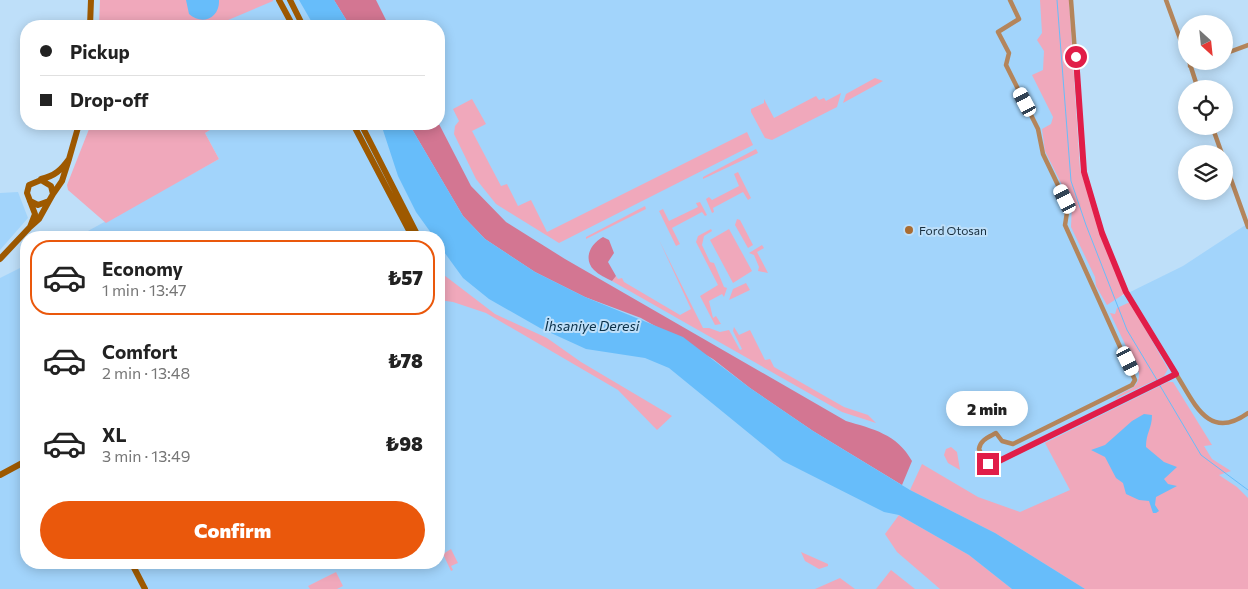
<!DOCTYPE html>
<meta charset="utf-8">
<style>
body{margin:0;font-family:Commissioner,sans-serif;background:#f2f2f2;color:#222;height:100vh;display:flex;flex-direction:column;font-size:19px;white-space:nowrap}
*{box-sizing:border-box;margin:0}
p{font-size:16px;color:#767676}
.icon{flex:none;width:28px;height:28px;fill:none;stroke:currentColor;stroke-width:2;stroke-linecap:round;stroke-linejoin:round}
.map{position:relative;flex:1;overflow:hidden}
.sheet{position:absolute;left:20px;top:231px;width:425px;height:338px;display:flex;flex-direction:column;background:#fff;border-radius:20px;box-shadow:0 2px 12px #0003}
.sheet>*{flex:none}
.top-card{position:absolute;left:20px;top:20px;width:425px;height:110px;border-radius:20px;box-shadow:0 2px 12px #0003;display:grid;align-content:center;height:110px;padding:0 20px;background:#fff}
.needle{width:32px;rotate:153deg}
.tools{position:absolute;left:1178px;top:15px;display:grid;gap:10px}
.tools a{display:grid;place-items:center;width:55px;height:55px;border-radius:50%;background:#fff;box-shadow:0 2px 12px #0003;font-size:25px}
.end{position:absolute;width:22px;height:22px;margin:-11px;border:6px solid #e11d48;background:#fff;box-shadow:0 0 0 2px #fff}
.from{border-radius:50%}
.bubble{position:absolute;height:35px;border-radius:18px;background:#fff;box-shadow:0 2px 12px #0003;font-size:16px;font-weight:800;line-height:35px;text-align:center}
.car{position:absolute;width:15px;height:30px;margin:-15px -8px;border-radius:6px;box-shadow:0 0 4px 1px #0007;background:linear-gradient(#fff 24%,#345 0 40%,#fff 0 76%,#345 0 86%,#fff 0)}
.top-card b{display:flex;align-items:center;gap:18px;height:48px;font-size:19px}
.top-card b+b{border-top:1px solid #e0e0e0}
.top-card i{width:12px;height:12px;background:#222}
ul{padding:9px 0 0;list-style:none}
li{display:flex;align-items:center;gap:15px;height:75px;margin:0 10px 8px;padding:0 10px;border:2px solid transparent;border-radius:20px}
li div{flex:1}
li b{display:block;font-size:19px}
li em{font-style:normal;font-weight:800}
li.active{border-color:#ea580c}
li>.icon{width:45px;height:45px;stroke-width:1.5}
.primary-button{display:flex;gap:10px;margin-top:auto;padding:10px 20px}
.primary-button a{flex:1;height:58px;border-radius:30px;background:#ea580c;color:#fff;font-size:20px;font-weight:800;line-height:58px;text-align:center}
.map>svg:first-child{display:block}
</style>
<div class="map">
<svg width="1248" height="589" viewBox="0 0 1248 589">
<rect width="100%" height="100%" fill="#bedff9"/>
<path fill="#a2d4fb" d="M173 0H1067L1078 169 1096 228 1122 296 1183 266 1247 224 1248 227V589H0V278L26 265V562H439V238L77 237 219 159 205 133 220 124H439V26H184Z
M18 192 28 218 0 250V193Z"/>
<path fill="#f0a8bb" d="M100 0H273V1L214 26H99Z
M1040 0H1069L1080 169 1102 237 1124 294 1107 305 1096 286 1095 277 1071 227 1072 205 1045 151 1042 129 1051 124 1053 117 1032 75 1043 70 1044 51 1037 40 1042 33Z
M875 78 883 81 843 103 846 94Z
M841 93 837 107 772 140 765 138 751 112V109L764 103V99L774 118 816 96 819 100 824 98 826 101Z
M472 99 486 124 472 131 501 186 507 184 518 206 531 200 547 232 747 132 753 145 559 243 496 204 476 179 454 134 455 126 459 121 453 109Z
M91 124H220L205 133 219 159 106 223 68 190 67 185Z
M756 149 758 153 703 179V177Z
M738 172 751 198 748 200 743 192 713 208 714 212 712 213 706 199 709 197 712 200 739 186 734 174Z
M700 202 707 215 705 216 702 212 672 228 680 244 676 246 659 211 663 209 669 221 698 207 696 203Z
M645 206 646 209 586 239V237Z
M737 219 740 220 753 245 748 248 735 225Z
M711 229 712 231 704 236 702 245 710 262 714 263 724 287 727 288 724 297 722 294 709 301 713 318 716 316 721 324 715 325 700 296 718 285 696 242 698 236Z
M729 229 752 271 733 283 710 240Z
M659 240 703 328H709L720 332 729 330 740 350 742 349 733 331 734 327 739 335 750 330 765 360 770 359 774 367 844 407 868 415 876 423 842 412 612 281 616 276 618 279 622 278 624 282 680 315 691 309Z
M762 245 764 248 757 252 768 273 758 271 759 267 754 255 749 253Z
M440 272 495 314 547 338 581 362 672 416 657 430 618 390 486 313 453 302 439 300Z
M746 283 750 290 729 300 733 289Z
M1130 302 1168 369 1164 376 1115 399C1123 389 1140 391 1139 373L1110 313 1115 314 1117 308Z
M1168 382H1173L1212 445 1204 446 1212 459 1231 471 1219 475 1237 487 1248 498V589H1085L995 533 910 490 922 464 978 497 1020 512 1070 490 1045 443Z
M951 447 957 452 960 470 948 463 944 455 946 449Z
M899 515 969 555 1012 589H940L897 552 885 534Z
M451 549 458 563 451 566 453 570 451 571 443 554Z
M801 552 828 564V566L819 569 805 561Z
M891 570 915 589H876Z
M336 572 343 586 337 589H310L308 586Z
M840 578 855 589H815Z"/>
<path fill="#d37692" d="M334 0H376L389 26H350Z
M409 124H439L471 186 506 222 565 259 846 421C873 429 897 434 912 461L902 485 813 431 750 388 713 359 641 318 585 297 535 272 485 239 463 216Z
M603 237 609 240 614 253 608 262 616 276 612 281C606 278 599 275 594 270 583 259 590 244 603 237Z"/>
<path fill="#67bdfa" d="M186 0H219C220 18 202 26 189 14Z
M299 0H334L350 26H314Z
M381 124H409L463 216 485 239 535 272 585 297 683 337 750 388 813 431 910 490 995 533 1085 589H1012L969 555 899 515 884 512 783 461 669 368 645 358 586 349 540 328 489 299 463 278 439 245V238L434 237 416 212 398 176Z
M1144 414 1152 415C1152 429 1146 432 1146 447L1164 462 1177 467 1164 479 1168 484 1177 486 1156 497 1155 505 1159 511 1156 513H1153L1149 501 1139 500 1126 494 1123 483 1116 478 1105 457 1091 450 1105 445 1132 421Z"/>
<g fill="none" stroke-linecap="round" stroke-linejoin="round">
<path stroke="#67bdfa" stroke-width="1" d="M1057 0 1071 181 1086 225 1127 330 1157 380
M1159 384 1201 455 1248 490"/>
<path stroke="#b4855b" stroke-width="4.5" d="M1010 0 1019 19 998 32 1009 53 1006 65 1038 129 1043 154 1068 206 1065 225 1135 380 1132 385 1013 444 1002 441 996 433C989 437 980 440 979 449L985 462 991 465 1176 374 1126 292 1102 233 1084 172 1071 0
M1166 0 1186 55
M1224 54 1248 45
M1189 61 1198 89
M1190 66 1203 61
M1212 126 1222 154
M1224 160 1248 227
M1176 374C1194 402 1208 442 1248 413"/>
<path stroke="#9e5900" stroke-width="6" d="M279 0 293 26
M290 0 303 26
M90 26 91 0
M353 124 413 238
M361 124 419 238
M69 159 79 124
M41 179C55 176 61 170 69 159L62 181 53 194
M30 201 38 205 49 201 53 194 51 186 41 180 29 185 27 193 35 214 30 227 39 219 49 201
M0 259 30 227
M0 475 26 461
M131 562 145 589"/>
</g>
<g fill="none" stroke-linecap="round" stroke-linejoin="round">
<path stroke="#e11d48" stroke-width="6" d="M988 464 995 463 1176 374 1126 292 1102 233 1084 172 1076 57"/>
</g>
<circle fill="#aa6c31" stroke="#bedff9" stroke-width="2" cx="909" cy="230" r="5"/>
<g text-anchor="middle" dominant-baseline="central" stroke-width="4" stroke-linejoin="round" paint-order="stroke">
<g font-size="12" fill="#172e3e" stroke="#bedff9" text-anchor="start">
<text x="919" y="230">Ford Otosan</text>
</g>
<g font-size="14" font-style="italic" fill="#092f47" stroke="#bedff9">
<text x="592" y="325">İhsaniye Deresi</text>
</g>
</g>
</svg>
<div class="tools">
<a><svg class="needle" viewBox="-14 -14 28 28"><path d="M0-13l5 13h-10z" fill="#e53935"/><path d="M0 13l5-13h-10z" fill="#767676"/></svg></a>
<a><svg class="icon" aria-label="locate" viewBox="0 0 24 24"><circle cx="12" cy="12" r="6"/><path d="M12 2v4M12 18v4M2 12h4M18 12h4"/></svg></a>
<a><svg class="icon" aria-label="layers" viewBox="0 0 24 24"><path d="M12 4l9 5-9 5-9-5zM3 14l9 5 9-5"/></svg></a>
</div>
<i class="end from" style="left:1076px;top:57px"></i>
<i class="end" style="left:988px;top:464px"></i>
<div class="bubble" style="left:946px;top:391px;width:82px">2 min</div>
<i class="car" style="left:1025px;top:102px;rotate:332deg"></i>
<i class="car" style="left:1065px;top:199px;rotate:334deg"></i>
<i class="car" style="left:1128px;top:361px;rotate:154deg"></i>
<div class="top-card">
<b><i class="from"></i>Pickup</b>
<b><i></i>Drop-off</b>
</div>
<section class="sheet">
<ul>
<li class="active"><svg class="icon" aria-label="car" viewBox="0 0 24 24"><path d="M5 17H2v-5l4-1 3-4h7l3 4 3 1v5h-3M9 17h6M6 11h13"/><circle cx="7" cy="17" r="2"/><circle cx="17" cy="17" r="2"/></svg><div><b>Economy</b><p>1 min · 13:47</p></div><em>₺57</em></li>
<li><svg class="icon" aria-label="car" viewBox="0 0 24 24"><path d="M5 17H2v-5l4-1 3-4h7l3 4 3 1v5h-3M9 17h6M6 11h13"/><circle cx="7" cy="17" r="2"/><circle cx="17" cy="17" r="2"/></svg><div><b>Comfort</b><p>2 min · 13:48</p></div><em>₺78</em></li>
<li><svg class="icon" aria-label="car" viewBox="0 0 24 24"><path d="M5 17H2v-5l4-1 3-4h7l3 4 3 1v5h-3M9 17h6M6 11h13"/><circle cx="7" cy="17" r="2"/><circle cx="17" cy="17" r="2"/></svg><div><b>XL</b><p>3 min · 13:49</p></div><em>₺98</em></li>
</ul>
<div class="primary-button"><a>Confirm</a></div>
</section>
</div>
